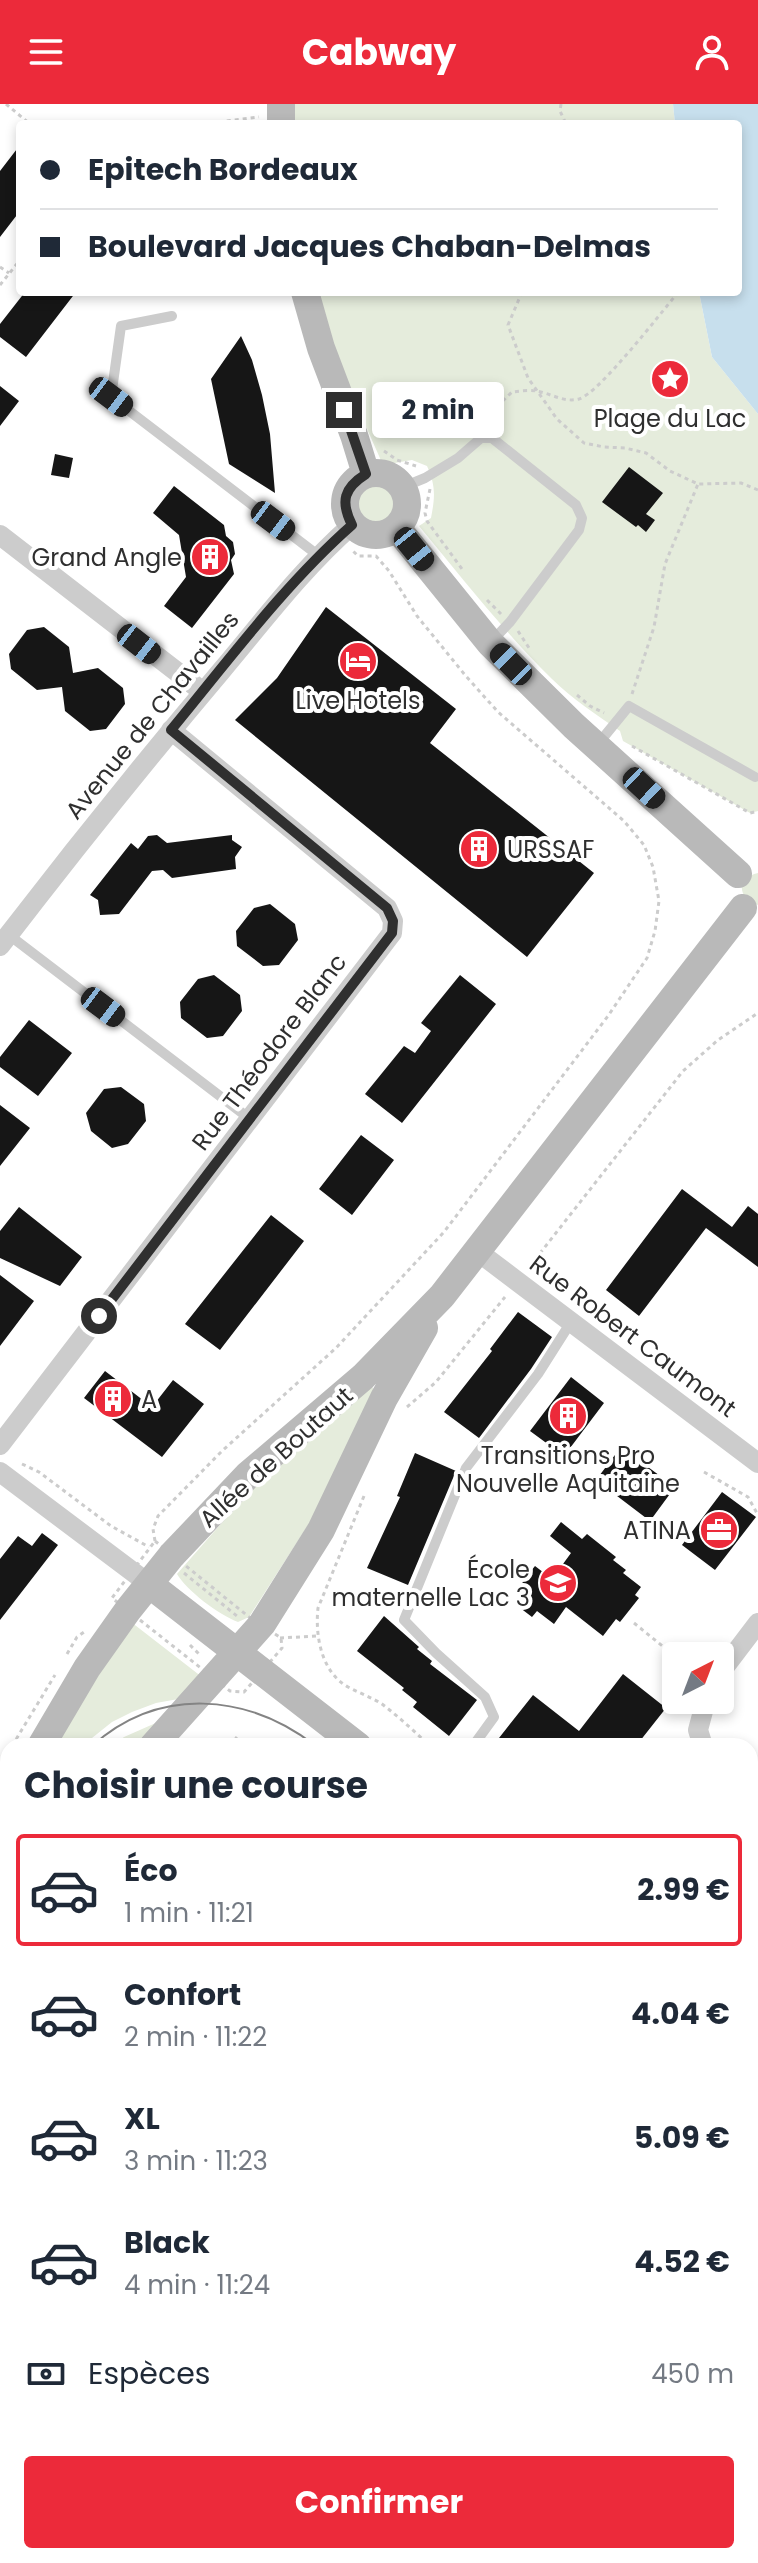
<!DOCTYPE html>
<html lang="fr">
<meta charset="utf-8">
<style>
body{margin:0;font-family:Poppins,sans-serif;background:#f2f2f3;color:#1f2937;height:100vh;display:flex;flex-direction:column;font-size:30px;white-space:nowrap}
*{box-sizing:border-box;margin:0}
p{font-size:26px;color:#747a83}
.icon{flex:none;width:44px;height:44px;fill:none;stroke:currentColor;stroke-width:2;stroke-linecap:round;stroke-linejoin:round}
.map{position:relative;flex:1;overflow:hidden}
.panel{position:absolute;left:0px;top:1634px;width:758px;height:826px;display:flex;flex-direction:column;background:#fff;border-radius:24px 24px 0 0;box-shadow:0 4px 12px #0003}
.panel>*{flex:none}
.top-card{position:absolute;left:16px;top:16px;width:726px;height:176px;border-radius:8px;box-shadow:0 4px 12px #0003;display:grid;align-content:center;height:176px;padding:0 24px;background:#fff}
.needle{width:52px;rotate:42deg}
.tools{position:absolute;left:662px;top:1538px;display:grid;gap:16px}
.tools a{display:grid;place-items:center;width:72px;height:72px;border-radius:8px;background:#fff;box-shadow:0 4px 12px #0003;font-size:40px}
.end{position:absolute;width:36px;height:36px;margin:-18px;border:10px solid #2f2f2f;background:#fff;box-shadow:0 0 0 4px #fff}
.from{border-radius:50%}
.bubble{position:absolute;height:56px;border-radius:8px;background:#fff;box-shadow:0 4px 12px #0003;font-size:26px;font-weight:700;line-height:56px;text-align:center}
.car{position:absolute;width:24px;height:48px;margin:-24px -12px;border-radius:10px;box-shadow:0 0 6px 2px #0007;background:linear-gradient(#222 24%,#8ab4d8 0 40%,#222 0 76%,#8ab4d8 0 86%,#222 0)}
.top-card b{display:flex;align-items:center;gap:28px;height:76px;font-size:30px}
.top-card b+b{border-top:2px solid #e0e1e3}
.top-card i{width:20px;height:20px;background:#1f2937}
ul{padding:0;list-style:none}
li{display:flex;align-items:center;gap:24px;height:112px;margin:0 16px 12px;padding:0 8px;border:4px solid transparent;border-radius:8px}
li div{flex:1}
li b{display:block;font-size:30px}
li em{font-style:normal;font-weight:700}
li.current{border-color:#ec2a3a}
li>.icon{width:72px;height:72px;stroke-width:1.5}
h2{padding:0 24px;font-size:36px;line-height:96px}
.pay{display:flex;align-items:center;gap:20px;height:88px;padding:0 24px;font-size:30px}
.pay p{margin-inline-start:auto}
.cta{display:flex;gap:16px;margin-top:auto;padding:16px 24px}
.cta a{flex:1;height:92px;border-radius:8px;background:#ec2a3a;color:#fff;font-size:32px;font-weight:700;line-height:92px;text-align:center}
header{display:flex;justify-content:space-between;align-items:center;height:104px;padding:0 24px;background:#ec2a3a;color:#fff;font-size:36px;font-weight:700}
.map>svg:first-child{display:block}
</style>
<header><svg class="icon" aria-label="menu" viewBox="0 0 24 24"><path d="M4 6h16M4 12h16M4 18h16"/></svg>Cabway<svg class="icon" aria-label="person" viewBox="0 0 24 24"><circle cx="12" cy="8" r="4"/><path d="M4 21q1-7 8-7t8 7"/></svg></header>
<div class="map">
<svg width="758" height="2459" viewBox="0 0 758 2459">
<rect width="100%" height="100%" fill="#fff"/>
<path fill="#e5ecdc" d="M291 0H673L675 20H292Z
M316 188H699L712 253 758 310V707L750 709 623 637 620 627C597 611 572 595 552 575 504 528 462 474 419 422L431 414C435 393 436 382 427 362L412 356 383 361 344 273Z
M358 400a20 20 0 1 1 40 0a20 20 0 1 1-40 0Z
M758 769V801C737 794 736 774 758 769Z
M372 1282 374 1287 310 1418 249 1513 238 1518C219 1511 186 1486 177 1470L255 1381Z
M131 1518 202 1573 184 1594 156 1599 132 1608 112 1618 82 1642H52Z
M158 1618 141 1642H112L124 1633Z
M0 2028 8 2034V2425L0 2418Z
M43 2452H328L338 2459H49Z"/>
<path fill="#c7dfed" d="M673 0H758V310L712 253 699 188H738V20H675Z"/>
<path fill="#161616" d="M20 41V107L0 133V67Z
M25 188H76L26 253 0 233V220Z
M241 232 252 256 262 291 270 330 275 389 229 360 211 275Z
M0 282 19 297 0 322Z
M55 350 73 354 69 374 51 371Z
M629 363 663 389 646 410 655 416 646 428 638 421 636 423 602 398Z
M174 382 224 421 226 432 233 438 235 450 231 456 234 470 192 524 164 502 186 473 179 431 153 409Z
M326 503 456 605 430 639 594 769 527 853 235 616 277 574Z
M44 523 69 543 73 569 98 564 123 584 125 600 106 625 90 627 65 607 62 583 37 586 11 565 9 550 27 526Z
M157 731 167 739 232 731V736L242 743 235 753 236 765 172 774 163 766 152 767 119 810 100 811 98 796 90 791 131 739 138 745 148 732Z
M270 800 295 820 298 836 279 861 263 862 237 842 236 827 254 804Z
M214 871 240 891 242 907 223 932 207 934 181 914 180 898 198 875Z
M460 871 496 900 402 1019 365 990 404 942 415 949 431 927 421 919Z
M29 916 72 949 38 992 0 963V953Z
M121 983 144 1000 146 1017 128 1040 112 1044 91 1027 86 1009 104 985Z
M0 1001 30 1024 0 1062Z
M361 1031 394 1056 352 1111 319 1085Z
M682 1085 732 1123 748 1102 758 1110V1163L706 1124 639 1212 606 1186Z
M19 1103 82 1153 60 1182 0 1154V1127Z
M271 1111 304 1137 220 1246 185 1220Z
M0 1171 34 1197 0 1242Z
M518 1208 552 1233 531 1265 479 1334 444 1308 492 1247 490 1245Z
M105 1267 152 1303 173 1276 204 1300 162 1353 84 1294Z
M571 1273 604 1299 564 1352 530 1327Z
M621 1343 675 1383 650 1417 596 1376Z
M415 1349 456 1367 408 1481 367 1464 400 1393 397 1392Z
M722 1388 756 1413 715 1466 682 1441Z
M561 1418 582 1435 587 1430 616 1453 613 1456 626 1466 623 1469 641 1483 635 1491 639 1494 620 1518 616 1515 603 1532 566 1503 554 1520 537 1507 532 1513 515 1500 528 1483 522 1478 535 1462 552 1475 571 1449 550 1432Z
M42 1429 58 1441 0 1516V1455L18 1432 32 1442Z
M384 1512 419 1543 417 1545 432 1557 430 1560 477 1596 449 1632 413 1603 417 1598 402 1586 404 1584 357 1547Z
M623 1570 666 1604 636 1642H509L499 1634 533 1591 579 1627Z"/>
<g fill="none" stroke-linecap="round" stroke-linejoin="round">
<path stroke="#ccc" stroke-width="3" stroke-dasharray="4 4" stroke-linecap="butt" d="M6 0 30 20
M561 0 560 7 566 20
M203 20 259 13
M0 163 9 169
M0 181 20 156
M522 188 508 221 528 274 557 315 584 339 604 343 625 344 646 349 670 367 698 380 741 379 758 386
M483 321 484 315 512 288C520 287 529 286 536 287 550 289 564 299 579 295 599 289 659 211 676 191
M384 347 397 356 416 362
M430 385 425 409 427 417 462 465
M487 496 501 510
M518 527 529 544
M632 590 654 523 665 460 698 380
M577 591 590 602 604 609
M632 642 750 709 758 707
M530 1162 683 967 718 936 758 909
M407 1303 436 1278 505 1193
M22 1360 39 1368 111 1422 149 1443
M704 1368 748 1393 758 1411
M364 1392 318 1504C315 1531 321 1568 348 1583 359 1589 371 1593 382 1600 399 1613 415 1628 430 1642
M155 1437 153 1425 158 1412 222 1347 336 1244 444 1128 608 912 647 854 655 827 659 797 653 763 644 741 624 717 498 608 465 571 417 512 389 467 376 452H358L351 445
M155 1437 249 1513 281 1534 282 1544 244 1588 230 1587 112 1494Z
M184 1469 237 1512
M634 1519 676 1553
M280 1534 318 1532
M190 1541 201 1552
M67 1550 77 1533 84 1528
M12 1642 55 1571
M230 1642 237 1633
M0 1663 8 1649
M750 1722 758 1712
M0 1839 8 1829
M750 1906 758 1912
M750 2005 758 2011
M750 2036 758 2030
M0 2045 8 2051
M0 2058 8 2055
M0 2081 8 2088
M750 2211 758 2209
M750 2450 758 2447
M489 2452 498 2459
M708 2452 719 2459
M489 2459 494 2452
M543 2459 549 2452
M722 2459 744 2452"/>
<path stroke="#ccc" stroke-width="10" d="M172 212 121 222 111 293 319 452
M403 383 425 374 458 354 481 334H492L576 401 582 414 579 426 510 518 491 538
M598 640 629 602 755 673
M9 831 250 1015
M473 1642 494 1613 485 1593 436 1549 404 1516 466 1364 538 1270 571 1218"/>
<path stroke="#ccc" stroke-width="20" d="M0 431 203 588
M0 842C72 748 146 656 222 566 264 516 303 464 352 421
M477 1147 758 1359
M0 1341 392 829 393 817 387 804 171 626
M0 1368 149 1480
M720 1569 758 1519
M703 1642 698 1626 706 1596
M750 1685 758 1690
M750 2189 758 2187
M354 2452 363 2459
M518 2459 523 2452"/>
<path stroke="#b9b9b9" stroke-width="28" d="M281 0V20
M305 188 321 244 354 331 366 370
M345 400a31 31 0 1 1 62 0a31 31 0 1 1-62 0Z
M397 424 490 539 574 622 738 770
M149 1480 358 1642
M41 1642 87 1564 128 1506 172 1451 248 1371 363 1273 442 1192 743 804
M153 1642 262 1520 321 1426 384 1294 424 1224
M0 1712 8 1699
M0 1804 8 1794
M750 1945 758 1952"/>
<path stroke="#848484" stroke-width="2" d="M92 1642C159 1582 247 1589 316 1642
M0 1771 8 1760
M750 1987 758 1993"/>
</g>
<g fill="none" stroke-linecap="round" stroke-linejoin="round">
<path stroke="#2f2f2f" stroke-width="10" d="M99 1212 392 829 393 817 387 804 171 626C228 557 285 480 352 421 340 397 344 384 366 370L344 306"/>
</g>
<defs>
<symbol id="sight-disc" viewBox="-11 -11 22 22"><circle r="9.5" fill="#ec2a3a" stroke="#fff"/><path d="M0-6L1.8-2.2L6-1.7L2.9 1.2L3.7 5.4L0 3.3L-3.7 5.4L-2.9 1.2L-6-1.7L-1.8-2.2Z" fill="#fff"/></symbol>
<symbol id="building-disc" viewBox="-11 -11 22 22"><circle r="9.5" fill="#ec2a3a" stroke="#fff"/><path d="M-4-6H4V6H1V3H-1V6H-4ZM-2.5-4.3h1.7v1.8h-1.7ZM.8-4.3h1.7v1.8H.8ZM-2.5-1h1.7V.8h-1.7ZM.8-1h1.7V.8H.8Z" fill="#fff"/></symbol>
<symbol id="hotel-disc" viewBox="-11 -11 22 22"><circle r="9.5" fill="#ec2a3a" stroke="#fff"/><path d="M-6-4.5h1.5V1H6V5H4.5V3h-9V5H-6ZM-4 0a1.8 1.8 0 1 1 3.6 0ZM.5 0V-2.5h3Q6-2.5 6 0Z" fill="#fff"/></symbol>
<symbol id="office-disc" viewBox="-11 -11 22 22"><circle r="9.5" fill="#ec2a3a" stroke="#fff"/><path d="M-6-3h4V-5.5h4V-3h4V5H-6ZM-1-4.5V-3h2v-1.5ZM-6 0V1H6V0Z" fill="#fff"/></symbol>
<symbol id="school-disc" viewBox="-11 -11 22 22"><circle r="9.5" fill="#ec2a3a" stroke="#fff"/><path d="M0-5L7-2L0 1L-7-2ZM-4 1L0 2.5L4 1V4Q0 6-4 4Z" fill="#fff"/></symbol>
</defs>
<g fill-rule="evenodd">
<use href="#sight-disc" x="648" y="253" width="44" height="44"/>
<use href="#building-disc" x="188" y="431" width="44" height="44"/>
<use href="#hotel-disc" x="336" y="535" width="44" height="44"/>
<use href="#building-disc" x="457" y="723" width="44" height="44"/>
<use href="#building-disc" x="91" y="1273" width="44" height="44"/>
<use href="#building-disc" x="546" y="1290" width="44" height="44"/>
<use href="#office-disc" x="697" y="1404" width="44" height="44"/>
<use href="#school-disc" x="536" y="1457" width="44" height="44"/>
</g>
<g text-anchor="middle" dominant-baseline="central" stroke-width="8" stroke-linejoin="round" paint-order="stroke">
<g font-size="24" fill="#2f2f2f" stroke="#fff">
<text x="670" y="314">Plage du Lac</text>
<text x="182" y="453" text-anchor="end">Grand Angle</text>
<text x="358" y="596">Live Hotels</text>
<text x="507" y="745" text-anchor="start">URSSAF</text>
<text x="141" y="1295" text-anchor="start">A</text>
<text x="568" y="1351">Transitions Pro<tspan x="568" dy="28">Nouvelle Aquitaine</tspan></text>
<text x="691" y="1426" text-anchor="end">ATINA</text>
<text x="530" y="1465" text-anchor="end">École<tspan x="530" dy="28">maternelle Lac 3</tspan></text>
</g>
<g font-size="24" fill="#2f2f2f" stroke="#fff">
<text transform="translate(152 611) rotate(-51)">Avenue de Chavailles</text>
<text transform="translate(269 948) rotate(-53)">Rue Théodore Blanc</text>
<text transform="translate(633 1232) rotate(37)">Rue Robert Caumont</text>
<text transform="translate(276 1353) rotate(-42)">Allée de Boutaut</text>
</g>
</g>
</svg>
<div class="tools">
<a><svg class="needle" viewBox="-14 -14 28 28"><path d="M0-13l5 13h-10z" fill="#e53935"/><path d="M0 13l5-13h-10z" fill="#747a83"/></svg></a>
</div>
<i class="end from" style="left:99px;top:1212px"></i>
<i class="end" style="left:344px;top:306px"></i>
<div class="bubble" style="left:372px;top:278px;width:132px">2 min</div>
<i class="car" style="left:111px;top:293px;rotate:127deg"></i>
<i class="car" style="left:273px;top:417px;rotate:127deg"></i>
<i class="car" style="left:414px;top:445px;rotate:141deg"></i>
<i class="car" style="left:139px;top:540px;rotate:128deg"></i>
<i class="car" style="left:511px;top:560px;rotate:315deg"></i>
<i class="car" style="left:644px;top:684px;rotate:133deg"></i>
<i class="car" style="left:103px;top:903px;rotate:127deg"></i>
<div class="top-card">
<b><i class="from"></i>Epitech Bordeaux</b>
<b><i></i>Boulevard Jacques Chaban-Delmas</b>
</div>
<section class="panel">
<h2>Choisir une course</h2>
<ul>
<li class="current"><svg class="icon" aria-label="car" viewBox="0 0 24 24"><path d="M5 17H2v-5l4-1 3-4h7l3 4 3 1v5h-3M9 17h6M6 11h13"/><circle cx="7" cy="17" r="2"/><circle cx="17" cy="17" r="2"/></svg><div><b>Éco</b><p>1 min · 11:21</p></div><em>2.99 €</em></li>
<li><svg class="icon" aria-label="car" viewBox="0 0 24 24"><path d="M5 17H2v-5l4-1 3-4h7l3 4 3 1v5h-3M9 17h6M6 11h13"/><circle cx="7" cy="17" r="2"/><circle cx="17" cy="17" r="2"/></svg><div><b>Confort</b><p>2 min · 11:22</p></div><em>4.04 €</em></li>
<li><svg class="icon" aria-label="car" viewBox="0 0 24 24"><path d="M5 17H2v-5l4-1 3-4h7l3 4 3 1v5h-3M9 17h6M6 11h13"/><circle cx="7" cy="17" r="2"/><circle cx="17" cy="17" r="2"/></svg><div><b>XL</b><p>3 min · 11:23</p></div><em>5.09 €</em></li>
<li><svg class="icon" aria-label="car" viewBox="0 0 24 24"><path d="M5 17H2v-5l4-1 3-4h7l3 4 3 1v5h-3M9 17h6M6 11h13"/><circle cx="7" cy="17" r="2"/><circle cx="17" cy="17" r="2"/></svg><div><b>Black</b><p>4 min · 11:24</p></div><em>4.52 €</em></li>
</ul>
<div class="pay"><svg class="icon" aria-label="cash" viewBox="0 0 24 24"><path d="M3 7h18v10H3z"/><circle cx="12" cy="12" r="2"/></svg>Espèces<p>450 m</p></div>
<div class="cta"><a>Confirmer</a></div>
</section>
</div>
